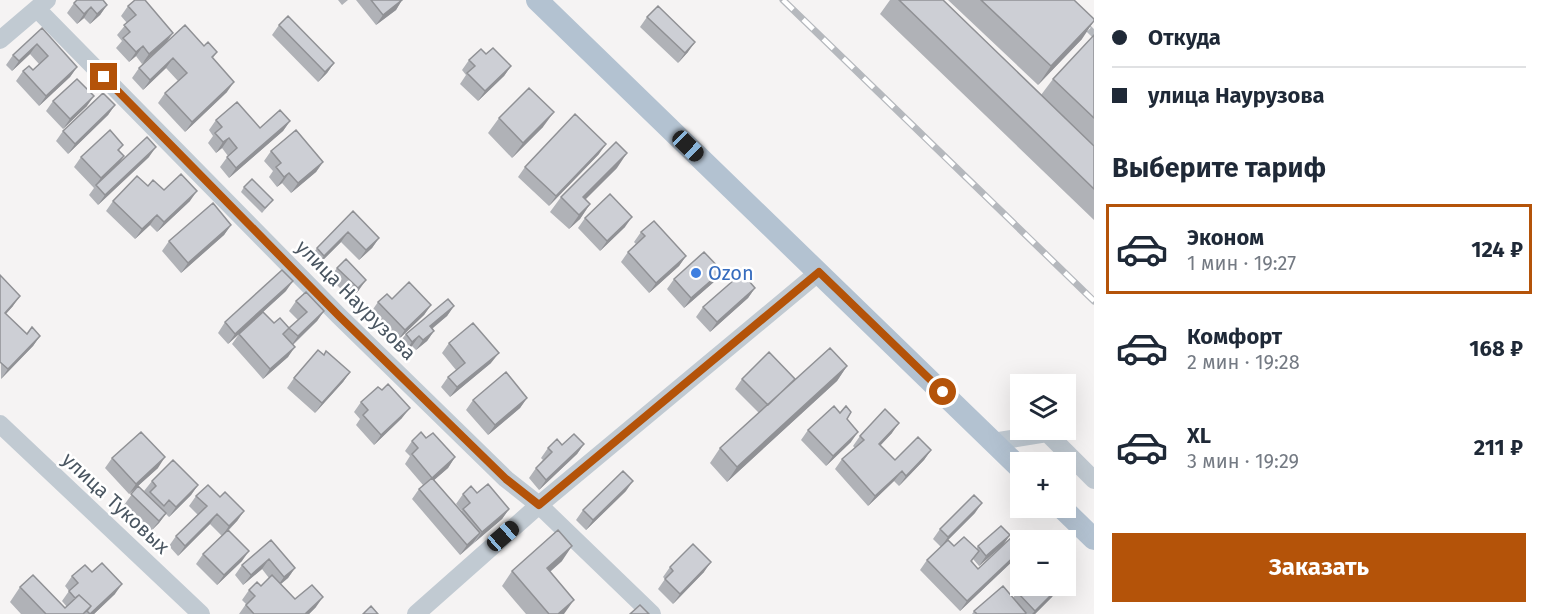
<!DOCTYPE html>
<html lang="ru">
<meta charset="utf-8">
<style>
body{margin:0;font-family:"Fira Sans",sans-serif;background:#f6f6f7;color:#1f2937;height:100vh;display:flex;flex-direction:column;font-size:22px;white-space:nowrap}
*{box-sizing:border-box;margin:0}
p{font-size:20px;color:#747a83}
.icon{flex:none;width:33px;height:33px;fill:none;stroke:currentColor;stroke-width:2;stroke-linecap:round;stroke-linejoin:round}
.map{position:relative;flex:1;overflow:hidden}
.panel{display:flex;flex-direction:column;background:#fff;width:450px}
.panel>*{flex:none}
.hud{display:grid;align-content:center;height:132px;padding:0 18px;background:#fff}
.fabs{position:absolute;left:1010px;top:374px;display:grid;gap:12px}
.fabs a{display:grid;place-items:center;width:66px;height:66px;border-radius:0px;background:#fff;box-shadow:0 6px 24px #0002;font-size:30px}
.end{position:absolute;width:27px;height:27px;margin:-14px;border:8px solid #b45309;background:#fff;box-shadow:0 0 0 3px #fff}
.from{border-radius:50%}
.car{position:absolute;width:18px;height:36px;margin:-18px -9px;border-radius:8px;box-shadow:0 0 4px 2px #0007;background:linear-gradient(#222 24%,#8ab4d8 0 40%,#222 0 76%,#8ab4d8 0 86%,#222 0)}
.hud b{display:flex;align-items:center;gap:21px;height:57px;font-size:22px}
.hud b+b{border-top:2px solid #e0e1e3}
.hud i{width:15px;height:15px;background:#1f2937}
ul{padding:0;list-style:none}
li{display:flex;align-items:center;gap:18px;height:90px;margin:0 12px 9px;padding:0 6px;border:3px solid transparent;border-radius:0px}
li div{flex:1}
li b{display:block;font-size:22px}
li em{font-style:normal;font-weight:700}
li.on{border-color:#b45309}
li>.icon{width:54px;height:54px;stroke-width:1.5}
h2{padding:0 18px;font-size:27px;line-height:72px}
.button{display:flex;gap:12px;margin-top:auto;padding:12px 18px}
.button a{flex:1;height:69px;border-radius:0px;background:#b45309;color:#fff;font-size:24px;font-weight:700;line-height:69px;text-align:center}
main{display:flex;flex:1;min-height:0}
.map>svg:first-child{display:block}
</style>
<main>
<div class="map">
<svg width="1094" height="614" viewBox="0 0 1094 614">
<rect width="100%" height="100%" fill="#f5f3f3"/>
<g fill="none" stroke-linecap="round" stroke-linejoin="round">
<path stroke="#c1cad2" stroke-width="18" d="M37 9 339 316 506 479 539 505 652 614
M0 40 47 0
M0 424 201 614
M993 442 1047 433 1094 480
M416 614 539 505 819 272"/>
<path stroke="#b3c2d1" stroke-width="22" d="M537 0 1020 468
M1061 507 1094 539"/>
<defs>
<path id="rail" d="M783 0 1094 301
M1059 0 1094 34"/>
</defs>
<use href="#rail" stroke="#b5b8bd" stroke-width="7"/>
<use href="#rail" stroke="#fff" stroke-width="4.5" stroke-dasharray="14" stroke-linecap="butt"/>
</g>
<path fill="#b0b2b7" d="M338 0H348L342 5Z
M356 0H402L396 10 376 25Z
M890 0H943L1041 95 1053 79 1094 35V220L880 14Z
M948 0H1074L1082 39 1038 85Z
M74 3 107 5 100 15 90 24 84 18 77 24 67 13Z
M128 6 166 43 204 46 217 52 213 58 227 92 185 132 158 103 165 93 178 81 166 68 143 90 132 78 139 68 165 44 142 64 136 56 129 62 116 48 122 41 117 35 127 23 121 16Z
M647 17 688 52 678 63 640 27Z
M279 25 334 63 327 73 318 82 272 35Z
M42 28 77 67 70 77 39 106 16 81 23 71 33 70 39 64 30 54 12 71 6 65 13 55Z
M469 60 511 66 504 76 478 101 460 84 466 75 462 70Z
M53 101 87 106 63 129 46 111Z
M115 105 108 115 68 154 56 141 63 131Z
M499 118 543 127 512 158 488 133Z
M216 120 260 128 290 121 283 131 229 178 220 167 228 156 222 148 216 153 208 143 213 136 209 130Z
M123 145 119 150 124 156 119 163 149 157 98 205 89 195 94 188 74 167 81 157Z
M271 151 323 162 316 172 291 193 282 183 277 187 269 177 273 171 264 161Z
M599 154 549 206 518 177 525 167Z
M617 168 585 199 590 204 580 219 569 229 550 212 561 197Z
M148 186 190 201 157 232 150 225 135 239 106 211 113 201Z
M244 187 273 200 262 213 241 192Z
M353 211 379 238 372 248 359 260 341 242 317 266 310 258 317 248Z
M585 218 625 227 600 251 578 228Z
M231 225 224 235 181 273 162 251 169 241Z
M641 232 686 256 679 266 649 293 621 262 628 252 636 244 634 242Z
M337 268 359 290 351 299 330 278Z
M722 271 715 281 684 308 667 289 674 279Z
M0 275 13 306 6 314 27 334 40 336 33 346 1 379Z
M755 288 748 298 710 332 696 317 703 307Z
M286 291 240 333 274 323 289 328 298 320 289 311 296 301 324 311 317 321 293 345 288 357 263 379 232 344 239 334 228 344 218 333 225 322Z
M392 299 431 305 424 315 398 340 371 312 378 302Z
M454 306 447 316 432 329 434 331 427 341 416 350 412 346 405 352 398 344 406 334Z
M449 343 491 363 450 397 441 387 448 377 456 370 442 353Z
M324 355 350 372 343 382 315 413 287 388 294 378Z
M847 366 837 381 727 482 710 463 720 448 759 413 735 389 742 379H795Z
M527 398 520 408 488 435 466 410 473 400Z
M361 402 402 418 374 445 356 425 360 419 354 412Z
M840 413 851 442 826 466 801 440 808 430Z
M892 433 880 446 895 460 931 450 924 460 899 486 894 481 868 506 835 469 842 459 855 448 853 446 860 436Z
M426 438 455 457 448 468 434 480 461 511H462L456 504 463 494 477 493 509 509 502 519 460 555 412 499 419 489 423 485 405 464 410 456 405 451 412 441Z
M584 444 577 454 539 490 529 478 536 468 543 460 541 458 548 448 562 445Z
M112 458 158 468 138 486 148 495 144 491 152 481 198 485 191 495 169 517 166 514 159 523 151 531 124 505 138 486 129 494 105 468Z
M626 491 586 530 576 520 583 510Z
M196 496 220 497 244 511 237 521 229 530 242 561 217 585 196 564 203 554 222 536 210 524 178 556 169 546 176 536 198 515 189 506Z
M975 513 941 547 933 539 940 529Z
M1010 535 1003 545 979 566 973 559 972 561 978 569 1020 541V553L1018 556 960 611 920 570 927 560 976 549 978 546Z
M271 540 295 568 288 578 281 584 295 599 316 607 309 614H239L246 604 242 600 249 590 261 586 269 578 262 569 243 585 235 575 242 565Z
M562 561 550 572 564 614H526L502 586 512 571Z
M670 567 704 572 673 604 658 589 665 579 663 577Z
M72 576 115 594 94 614H21L10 602 20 587 65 608 67 607 62 601 69 591 65 586Z
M1020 584V585H1058L1052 597 1035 614H972L974 611 1013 598 1019 589 1018 587Z"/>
<path fill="#909195" d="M402 0 396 10 376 25 383 15Z
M107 5 100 15 90 24 97 14Z
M91 7 84 18 77 24 84 14Z
M1094 21 1082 39 1038 85 1051 66Z
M173 33 166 43 142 64 149 54Z
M695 42 688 52 678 63 685 53Z
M37 44 30 54 12 71 19 61Z
M143 46 136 56 129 62 136 52Z
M173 58 166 68 143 90 150 80Z
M334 63 327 73 318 82 325 72Z
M511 66 504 76 478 101 485 91Z
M77 67 70 77 39 106 46 96Z
M234 82 227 92 185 132 192 122Z
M94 96 87 106 63 129 70 119Z
M115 105 108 115 68 154 75 144Z
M554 112 543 127 512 158 523 143Z
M290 121 283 131 229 178 236 168Z
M229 138 222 148 216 153 223 142Z
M606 144 599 154 549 206 556 196Z
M156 147 149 157 98 205 105 195Z
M627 153 617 168 573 212 583 197Z
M124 156 117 166 96 185 101 178Z
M323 162 316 172 291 193 298 183Z
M289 173 282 183 277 187 284 177Z
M197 191 190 201 157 232 164 222Z
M590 204 580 219 569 229 579 215Z
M157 215 150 225 135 239 142 229Z
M632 217 625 227 600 251 607 241Z
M231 225 224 235 181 273 188 263Z
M348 232 341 242 317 266 324 256Z
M379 238 372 248 359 260 366 250Z
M686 256 679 266 649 293 656 283Z
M722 271 715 281 684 308 691 298Z
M366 280 359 290 351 299 358 288Z
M293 281 286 291 228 344 235 334Z
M755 288 748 298 710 332 717 322Z
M20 296 13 306 0 320 5 313Z
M431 305 424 315 398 340 405 330Z
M454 306 447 316 423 336 430 326Z
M324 311 317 321 291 346 298 336Z
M434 331 427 341 416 350 423 340Z
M40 336 33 346 1 379 8 369Z
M419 336 412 346 405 352 412 342Z
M295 347 288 357 263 379 270 369Z
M499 353 491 363 450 397 457 387Z
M847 366 837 381 727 482 737 467Z
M350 372 343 382 315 413 322 403Z
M527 398 520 408 488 435 495 425Z
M410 408 402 418 374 445 381 435Z
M899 423 892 433 872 454 879 444Z
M858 432 851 442 826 466 833 456Z
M584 444 577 454 539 490 546 480Z
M931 450 924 460 899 486 906 476Z
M165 457 158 468 129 494 136 484Z
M455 457 448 468 425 488 432 478Z
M902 471 894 481 868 506 875 496Z
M633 481 626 491 586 530 593 520Z
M198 485 191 495 169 517 176 507Z
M982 503 975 513 941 547 948 537Z
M509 509 502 519 475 542 482 532Z
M244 511 237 521 222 536 229 526Z
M166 513 159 523 151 531 159 521Z
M217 514 210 524 178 556 185 546Z
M480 533 473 543 460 555 467 545Z
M1010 535 1003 545 979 566 986 556Z
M572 546 562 561 537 583 547 568Z
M249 551 242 561 217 585 224 575Z
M1020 551V553L1018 556 960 611 967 601Z
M269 559 262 569 243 585 251 575Z
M711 562 704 572 673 604 680 594Z
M295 568 288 578 277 587 284 577Z
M122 584 115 594 94 614H90Z
M1059 587 1052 597 1035 614H1032Z
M323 597 316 607 309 614H305Z
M574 600 564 614H558Z"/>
<path fill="#cdcfd5" stroke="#909195" stroke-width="1.5" d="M77 0H103L107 5 97 14 91 7 84 14 74 3Z
M135 0H145L173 33 149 54 143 46 136 52 123 38 130 32 124 25 136 15 128 6Z
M371 0H402L383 15Z
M899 0H943L1094 146V189Z
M981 0H1074L1094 19V21L1051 66Z
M658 6 695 42 685 53 647 17Z
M288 16 334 63 325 72 279 25Z
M185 25 204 46 208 42 217 52 212 57 234 82 192 122 165 93 187 73 173 58 150 80 139 68Z
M42 28 77 67 46 96 23 71 29 66 33 70 48 56 37 44 19 61 13 55Z
M1094 35V118L1053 79Z
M493 48 511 66 485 91 467 73 475 66 469 60 481 49 486 54Z
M77 79 94 96 70 119 53 101Z
M529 88 554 112 523 143 499 118Z
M103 93 115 105 75 144 63 131Z
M237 102 260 128 280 110 290 121 236 168 227 157 237 148 229 138 223 142 215 133 222 127 216 120Z
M575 114 606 144 556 196 525 167Z
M110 130 123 145 118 150 124 156 101 178 81 157Z
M296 130 323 162 298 183 289 173 284 177 276 167 281 163 271 151Z
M147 137 156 147 105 195 96 185Z
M616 142 627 153 583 197 590 204 579 215 561 197Z
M181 174 197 191 164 222 157 215 142 229 113 201 137 176 148 186 153 180 164 190Z
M252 179 273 200 265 208 244 187Z
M610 194 632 217 607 241 585 218Z
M213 203 231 225 188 263 169 241Z
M353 211 379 238 366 250 348 232 324 256 317 248Z
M654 221 686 256 656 283 628 252 645 236 641 232Z
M704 252 722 271 691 298 674 279Z
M346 259 366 280 358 288 337 268Z
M282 270 293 281 235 334 225 322Z
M742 273 755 288 717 322 703 307Z
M0 275 20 296 5 313 27 334 32 327 40 336 8 369 0 362Z
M409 282 431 305 405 330 378 302 387 294 392 299Z
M306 292 324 311 298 336 289 328 307 312 296 301Z
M448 299 454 306 430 326 434 331 423 340 419 336 412 342 406 334Z
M263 312 274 323 280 318 289 328 283 334 295 347 270 369 239 334Z
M473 323 499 353 457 387 448 377 465 363 449 343Z
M830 348 847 366 737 467 720 448Z
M318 350 324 355 326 351 350 372 322 403 294 378Z
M769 352 795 379 768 405 742 379Z
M506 372 527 398 495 425 473 400Z
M388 384 410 408 381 435 363 415 368 410 361 402 378 387 382 390Z
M834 406 840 413 846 406 851 412 847 419 858 432 833 456 808 430Z
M885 409 899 423 879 444 895 460 918 437 931 450 906 476 902 471 875 496 842 459 864 440 860 436Z
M141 432 165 457 136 484 112 458Z
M421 432 426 438 433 433 455 457 432 478 412 454 418 448 412 441Z
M574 434 584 444 546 480 536 468 552 452 548 448 557 439 562 445Z
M173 460 198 485 176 507 169 500 164 506 150 492 156 486 152 481Z
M623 471 633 481 593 520 583 510Z
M432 478 480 533 467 545 419 489Z
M488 484 509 509 482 532 463 509 470 503 463 494 471 486 477 493Z
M208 485 220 497 225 492 244 511 229 526 217 514 185 546 176 536 207 506 196 496Z
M138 486 166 513 159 521 131 494Z
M974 495 982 503 948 537 940 529Z
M1001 526 1010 535 986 556 978 546Z
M228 530 249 551 224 575 203 554Z
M558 530 572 546 547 568 574 600 558 614H549L512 571Z
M1014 535 1020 541V551L967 601 927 560 948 540 954 546 964 537 979 551 971 561 978 569Z
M271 540 295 568 284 577 269 559 251 575 242 565Z
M693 544 711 562 680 594 665 579 673 571 670 567Z
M102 563 122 584 90 614 87 611 91 606 79 595 75 598 69 591 78 583 72 576 85 565 92 572Z
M33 575 65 608 79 595 91 606 83 614H46L20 587Z
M272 575 295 599 312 585 323 597 305 614H254L246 605 255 596 249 590 257 582 261 586Z
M1023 585H1058L1059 587 1035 611 1017 592Z
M1003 586 1026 613 1025 614H977L974 611Z
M640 605 649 614H630Z
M371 606 378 614H363Z"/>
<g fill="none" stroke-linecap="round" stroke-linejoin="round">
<path stroke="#b45309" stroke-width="8" d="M104 77 339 316 506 479 539 505 819 272 943 392"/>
</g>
<circle fill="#3f7fe0" stroke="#fff" stroke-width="2" cx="696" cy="273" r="6"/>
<g text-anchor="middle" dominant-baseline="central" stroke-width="5" stroke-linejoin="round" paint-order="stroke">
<g font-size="20" fill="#366cbe" stroke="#fff" text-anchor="start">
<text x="708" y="273">Ozon</text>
</g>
<g font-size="20" fill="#4a5661" stroke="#fff">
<text transform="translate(356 300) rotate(45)">улица Наурузова</text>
<text transform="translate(116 503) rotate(43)">улица Туковых</text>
</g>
</g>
</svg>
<div class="fabs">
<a><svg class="icon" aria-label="layers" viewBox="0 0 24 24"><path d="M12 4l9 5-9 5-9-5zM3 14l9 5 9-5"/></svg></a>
<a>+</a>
<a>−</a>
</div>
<i class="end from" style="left:943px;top:392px"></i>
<i class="end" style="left:104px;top:77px"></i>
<i class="car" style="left:688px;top:146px;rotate:134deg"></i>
<i class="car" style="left:503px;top:536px;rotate:49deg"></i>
</div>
<section class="panel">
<div class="hud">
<b><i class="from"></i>Откуда</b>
<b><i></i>улица Наурузова</b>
</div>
<h2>Выберите тариф</h2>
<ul>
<li class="on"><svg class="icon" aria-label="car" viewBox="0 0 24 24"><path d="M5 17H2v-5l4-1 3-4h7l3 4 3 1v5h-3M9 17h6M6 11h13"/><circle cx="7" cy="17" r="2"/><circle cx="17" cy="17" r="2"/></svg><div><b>Эконом</b><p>1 мин · 19:27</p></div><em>124 ₽</em></li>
<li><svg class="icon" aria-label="car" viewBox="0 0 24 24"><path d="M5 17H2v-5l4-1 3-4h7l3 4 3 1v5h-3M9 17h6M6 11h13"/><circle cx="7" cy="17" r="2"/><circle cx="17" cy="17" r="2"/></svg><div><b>Комфорт</b><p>2 мин · 19:28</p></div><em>168 ₽</em></li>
<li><svg class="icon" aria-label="car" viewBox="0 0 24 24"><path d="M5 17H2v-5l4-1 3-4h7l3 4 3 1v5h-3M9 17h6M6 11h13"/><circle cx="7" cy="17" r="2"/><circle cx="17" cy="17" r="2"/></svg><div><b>XL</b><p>3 мин · 19:29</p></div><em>211 ₽</em></li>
</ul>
<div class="button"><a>Заказать</a></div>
</section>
</main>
